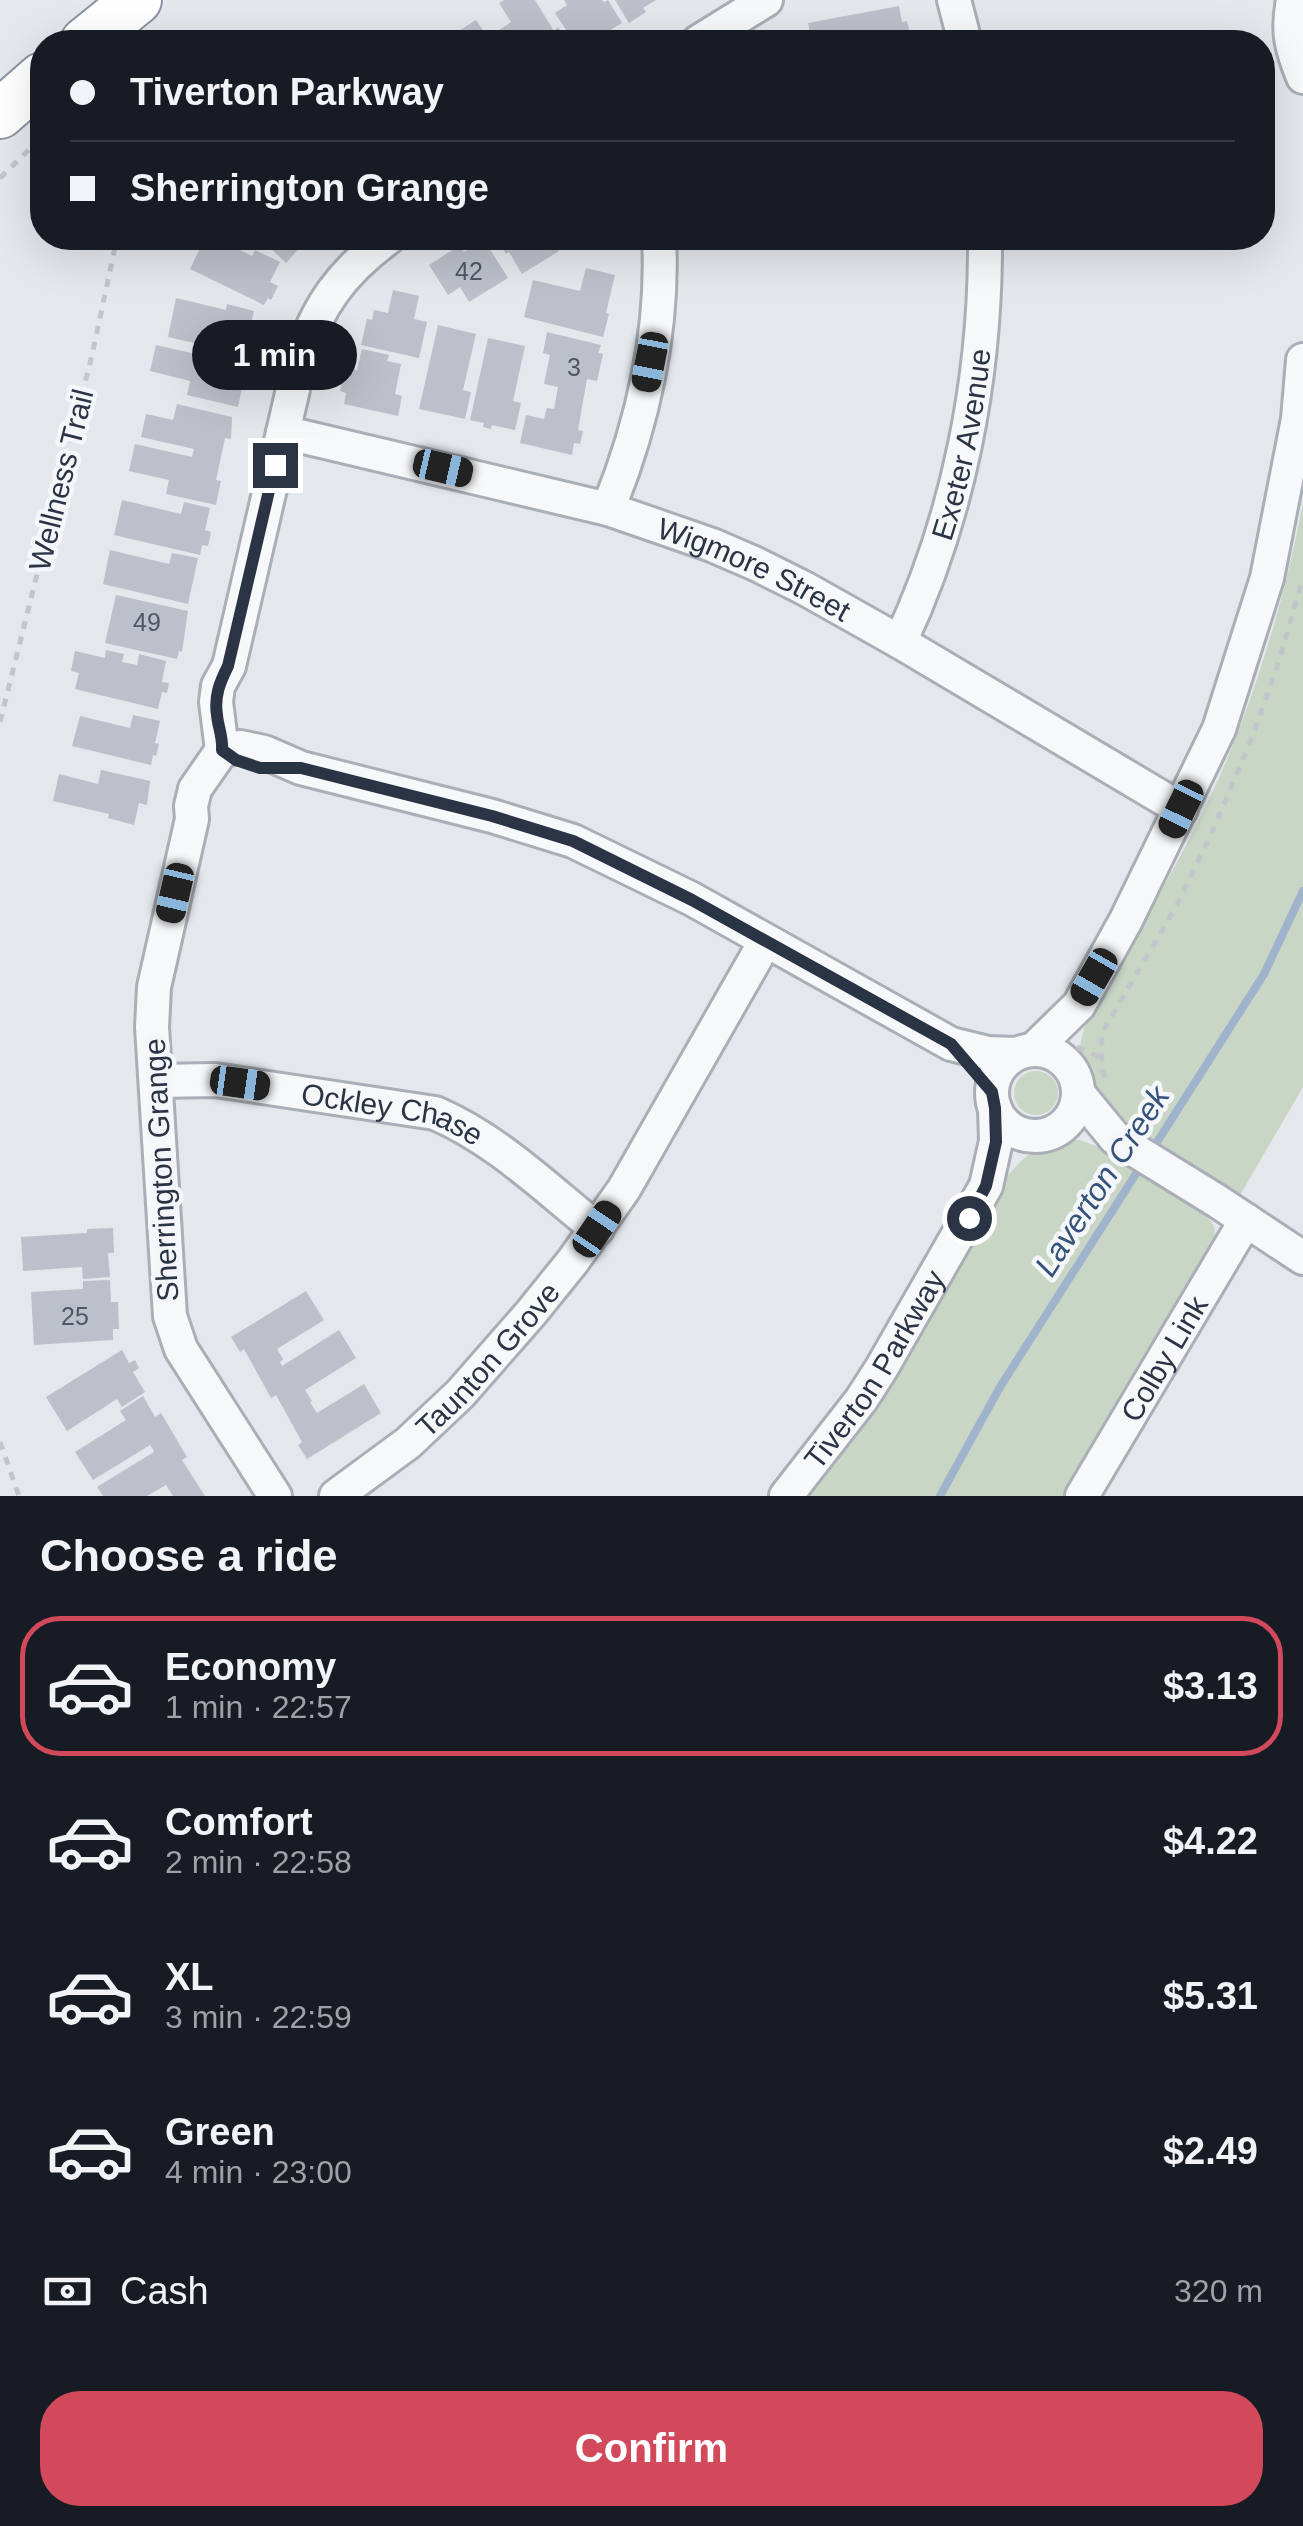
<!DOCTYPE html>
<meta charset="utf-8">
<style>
body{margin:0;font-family:Arial,sans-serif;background:#20242c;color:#f1f3f6;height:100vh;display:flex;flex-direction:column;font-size:38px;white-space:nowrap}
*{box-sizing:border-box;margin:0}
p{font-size:32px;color:#9ea1a6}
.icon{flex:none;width:55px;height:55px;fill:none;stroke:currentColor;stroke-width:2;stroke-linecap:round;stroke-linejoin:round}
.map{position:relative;height:1496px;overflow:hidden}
.side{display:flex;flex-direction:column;background:#171b24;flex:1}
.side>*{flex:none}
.top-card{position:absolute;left:30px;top:30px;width:1245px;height:220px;border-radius:40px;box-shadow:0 10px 40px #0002;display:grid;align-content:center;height:220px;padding:0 40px;background:#171b24}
.end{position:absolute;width:45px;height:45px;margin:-22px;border:12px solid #2b3445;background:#fff;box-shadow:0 0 0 5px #fff}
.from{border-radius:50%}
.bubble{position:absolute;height:70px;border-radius:35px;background:#171b24;box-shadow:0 10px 40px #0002;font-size:32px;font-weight:800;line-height:70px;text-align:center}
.car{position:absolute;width:30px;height:60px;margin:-30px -15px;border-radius:12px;box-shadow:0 0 8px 2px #0007;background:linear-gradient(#222 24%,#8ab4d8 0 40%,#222 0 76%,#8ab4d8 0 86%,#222 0)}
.top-card b{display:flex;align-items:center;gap:35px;height:95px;font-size:38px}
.top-card b+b{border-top:2px solid #363941}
.top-card i{width:25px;height:25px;background:#f1f3f6}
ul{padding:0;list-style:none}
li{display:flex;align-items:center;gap:30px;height:140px;margin:0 20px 15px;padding:0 20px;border:5px solid transparent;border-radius:40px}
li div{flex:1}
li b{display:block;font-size:38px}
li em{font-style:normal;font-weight:800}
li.current{border-color:#d1495b}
li>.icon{width:90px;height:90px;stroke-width:1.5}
h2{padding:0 40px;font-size:45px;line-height:120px}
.pay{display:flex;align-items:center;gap:25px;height:110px;padding:0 40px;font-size:38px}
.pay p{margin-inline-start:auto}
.primary-button{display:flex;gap:20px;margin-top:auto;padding:20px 40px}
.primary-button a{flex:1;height:115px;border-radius:40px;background:#d1495b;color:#fff;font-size:40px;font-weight:800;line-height:115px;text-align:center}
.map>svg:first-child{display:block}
</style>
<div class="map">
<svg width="1303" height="1496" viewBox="0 0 1303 1496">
<rect width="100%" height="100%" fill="#e4e7ec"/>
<path fill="#c9d6c5" d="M1303 502V1087L1239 1197 1124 1125 1085 1079 1081 1067 1080 1046 1084 1028 1092 1011C1132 942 1173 874 1208 802 1251 711 1285 601 1303 502Z
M1014 1093a22 22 0 1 1 44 0a22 22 0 1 1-44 0Z
M1066 1139 1080 1140 1104 1149 1203 1211 1214 1226 1215 1238 1214 1247 1198 1274 1065 1496H802L1009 1174C1025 1156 1041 1142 1066 1139Z"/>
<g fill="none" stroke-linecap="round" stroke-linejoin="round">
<path stroke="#9fb4cc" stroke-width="8" d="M1152 1150 1264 974 1303 891
M940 1496 1000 1387 1141 1166"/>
</g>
<path fill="#bbc0ca" d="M504 0H535L554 31 558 27 568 42H505L498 31 511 22 499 3Z
M564 0H602L604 2 608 0 622 23 604 34 609 42H574L555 13 567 5Z
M615 0H656L643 8 646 12 629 23Z
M899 6 902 22 907 21 910 33 898 35 900 42H812L808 23Z
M476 20 491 42H445L444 40Z
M205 238H216L252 256 255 250 280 262 270 282 278 286 271 300 268 298 264 305 190 269Z
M260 238H301L296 242 301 246 286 263Z
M496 238H565L567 242 557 249 559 251 522 274 509 252 506 254Z
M484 240 508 278 469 302 460 287 448 295 429 265 460 245 464 252Z
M586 268 615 275 606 313 609 314 603 337 524 317 533 280 580 291Z
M393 290 419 296 414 319 427 322 419 358 361 345 367 319 372 320 374 310 388 313Z
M176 298 226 310 227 304 254 311 249 332 254 333 250 356 168 337Z
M438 325 476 334 463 390 471 392 465 419 419 409Z
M547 332 601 345 598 353 603 354 597 381 587 379 578 430 583 431 580 444 574 443 572 455 520 443 526 415 544 419 547 408 554 409 558 387 544 384 550 355 543 353Z
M488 338 525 346 513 401 521 403 515 430 492 425 491 429 483 427 484 423 470 420Z
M156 345 213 358 214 354 241 360 236 382 243 383 238 407 187 395 190 381 150 371Z
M362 349 389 355 387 361 401 364 395 394 402 396 398 416 344 404 346 393 340 391 346 368 357 370Z
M177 404 232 417 231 439 225 438 216 480 221 481 216 505 166 494 169 480 129 471 135 444 192 457 194 449 141 437 146 414 173 420Z
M122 500 181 514 184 502 210 508 205 530 211 532 208 546 202 545 200 555 114 535Z
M110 550 169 564 172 553 198 558 188 604 103 584Z
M116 595 188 611 182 652 179 651 177 659 105 643Z
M106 650 124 654 122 662 137 665 139 654 166 661 162 682 169 683 167 693 162 692 158 709 75 689 79 673 71 671 75 651 105 658Z
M133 715 160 721 155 743 159 744 156 756 153 755 151 765 72 746 80 716 130 728Z
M101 770 150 781 147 805 139 803 134 825 108 818 109 814 53 801 59 774 98 784Z
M113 1228 114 1253H108L110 1277 83 1279 82 1267 23 1271 21 1237 87 1233V1229Z
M110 1280 111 1302H118L119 1329H113V1340L34 1345 31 1292 83 1289V1281Z
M306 1291 324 1320 277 1349 283 1359 280 1362 282 1366 339 1330 356 1358 305 1390 312 1401 310 1402 317 1413 364 1384 381 1413 307 1459 298 1445 302 1442 276 1395 271 1398 244 1349 240 1352 231 1337Z
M122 1350 129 1363 135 1360 139 1368 133 1372 145 1392 122 1407 117 1399 67 1431 46 1397Z
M143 1396 155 1417 161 1413 187 1457 182 1460 205 1496H173L166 1485 147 1496H103L97 1487 154 1452 153 1449 150 1445 93 1480 75 1452 126 1420 120 1411Z"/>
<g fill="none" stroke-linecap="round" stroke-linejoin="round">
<defs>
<g id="minor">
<path d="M954 0 965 42"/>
<path d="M1293 0C1287 31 1291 48 1303 77"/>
<path d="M698 42 766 0"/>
<path id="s1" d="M283 432 608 509 712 545 756 564 804 588 900 642 1181 809"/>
<path d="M608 509C643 424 664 329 659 238"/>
<path id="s2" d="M900 642C959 517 986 376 985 238"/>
<path d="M222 750 240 747 264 752 301 768 492 816 573 841 692 899 951 1044 988 1053 1016 1054"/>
<path d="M1033 1050 1079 1005 1126 920 1219 729 1267 578 1298 419 1303 360"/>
<circle cx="1035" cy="1093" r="43"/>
<path id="s3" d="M156 1081 215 1080 435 1113C496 1139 546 1188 597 1229"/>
<path d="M1078 1093 1115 1138 1217 1201 1303 1258"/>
<path d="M275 1496 181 1349 170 1316 152 1027 154 987 192 819 191 806 195 789 222 750 216 702 218 686 229 666 300 359C318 305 342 272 388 238"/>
<path id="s4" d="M336 1496 408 1443 460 1394 531 1313 573 1261 624 1189 765 942"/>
<path id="s5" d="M786 1496 861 1400 881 1369 986 1186 996 1141 995 1108"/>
<path id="s6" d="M1082 1496 1246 1220"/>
</g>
<path id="highway" d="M85 42 137 0
M0 114 42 77"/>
</defs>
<use href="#minor" stroke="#a9aeb7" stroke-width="38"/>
<use href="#highway" stroke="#8b94a3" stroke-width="52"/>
<path stroke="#c2c5cb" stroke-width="5" stroke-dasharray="8 8" stroke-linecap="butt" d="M0 178 42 137
M0 722 92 355 117 238
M1077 1047 1101 1058
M1105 1077 1102 1070V1033L1177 905 1213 830 1251 740 1279 661 1303 578
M0 1442 19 1496"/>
<use href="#minor" stroke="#f7f8fa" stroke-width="32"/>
<use href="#highway" stroke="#fff" stroke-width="48"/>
</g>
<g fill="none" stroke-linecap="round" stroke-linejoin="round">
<path stroke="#2b3445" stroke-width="12" d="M275 465 228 666C220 682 214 696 217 715 218 727 223 737 222 750L236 760 260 768H301L492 816 573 841 692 900 951 1044 992 1092 995 1108 996 1142 986 1186 969 1218"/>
</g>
<g text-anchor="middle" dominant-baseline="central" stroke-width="9" stroke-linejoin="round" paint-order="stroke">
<g font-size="25" fill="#4f5766">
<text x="469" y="271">42</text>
<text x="574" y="367">3</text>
<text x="147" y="622">49</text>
<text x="75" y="1316">25</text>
</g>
<g font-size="30" fill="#2b3445" stroke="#f4f6f9">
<text stroke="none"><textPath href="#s2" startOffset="208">Exeter Avenue</textPath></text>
<text transform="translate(61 480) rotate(-76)">Wellness Trail</text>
<text stroke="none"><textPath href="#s1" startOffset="492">Wigmore Street</textPath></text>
<text stroke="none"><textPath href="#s3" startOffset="240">Ockley Chase</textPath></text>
<text transform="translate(161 1170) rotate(-93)">Sherrington Grange</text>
<text stroke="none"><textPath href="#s6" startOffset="160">Colby Link</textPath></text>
<text stroke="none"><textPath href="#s4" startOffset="205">Taunton Grove</textPath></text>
<text stroke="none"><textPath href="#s5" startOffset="155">Tiverton Parkway</textPath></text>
</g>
<g font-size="32" font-style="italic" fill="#34527a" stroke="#f4f6f9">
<text transform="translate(1102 1181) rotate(-57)">Laverton Creek</text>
</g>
</g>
</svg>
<i class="end from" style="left:969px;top:1218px"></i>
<i class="end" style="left:275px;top:465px"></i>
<div class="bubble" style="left:192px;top:320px;width:165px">1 min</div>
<i class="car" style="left:650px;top:362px;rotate:191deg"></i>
<i class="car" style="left:443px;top:468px;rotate:103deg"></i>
<i class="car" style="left:1181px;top:809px;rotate:206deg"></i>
<i class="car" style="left:175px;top:893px;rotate:193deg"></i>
<i class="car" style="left:1094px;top:977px;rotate:210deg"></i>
<i class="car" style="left:240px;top:1083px;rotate:98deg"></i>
<i class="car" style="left:597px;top:1229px;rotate:34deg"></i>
<div class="top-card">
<b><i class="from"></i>Tiverton Parkway</b>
<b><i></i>Sherrington Grange</b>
</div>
</div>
<section class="side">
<h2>Choose a ride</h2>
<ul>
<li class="current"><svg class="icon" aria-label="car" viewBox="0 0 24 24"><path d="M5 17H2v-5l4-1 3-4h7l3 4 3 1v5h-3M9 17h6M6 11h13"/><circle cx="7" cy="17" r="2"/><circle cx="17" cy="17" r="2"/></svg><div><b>Economy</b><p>1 min · 22:57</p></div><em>$3.13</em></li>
<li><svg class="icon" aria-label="car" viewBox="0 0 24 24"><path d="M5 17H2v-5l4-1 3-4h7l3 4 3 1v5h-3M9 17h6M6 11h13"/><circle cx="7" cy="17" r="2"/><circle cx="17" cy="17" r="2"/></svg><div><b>Comfort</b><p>2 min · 22:58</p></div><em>$4.22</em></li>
<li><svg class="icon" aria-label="car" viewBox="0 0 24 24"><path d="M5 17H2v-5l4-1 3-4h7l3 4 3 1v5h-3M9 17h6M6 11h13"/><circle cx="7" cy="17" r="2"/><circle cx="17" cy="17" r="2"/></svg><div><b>XL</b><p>3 min · 22:59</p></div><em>$5.31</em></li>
<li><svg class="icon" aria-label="car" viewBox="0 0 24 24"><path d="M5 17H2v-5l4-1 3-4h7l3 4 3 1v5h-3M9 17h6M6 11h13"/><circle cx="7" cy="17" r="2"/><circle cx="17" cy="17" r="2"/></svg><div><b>Green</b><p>4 min · 23:00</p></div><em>$2.49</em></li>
</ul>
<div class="pay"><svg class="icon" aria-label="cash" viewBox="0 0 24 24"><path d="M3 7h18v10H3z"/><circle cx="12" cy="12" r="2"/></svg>Cash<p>320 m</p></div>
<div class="primary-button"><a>Confirm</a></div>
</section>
